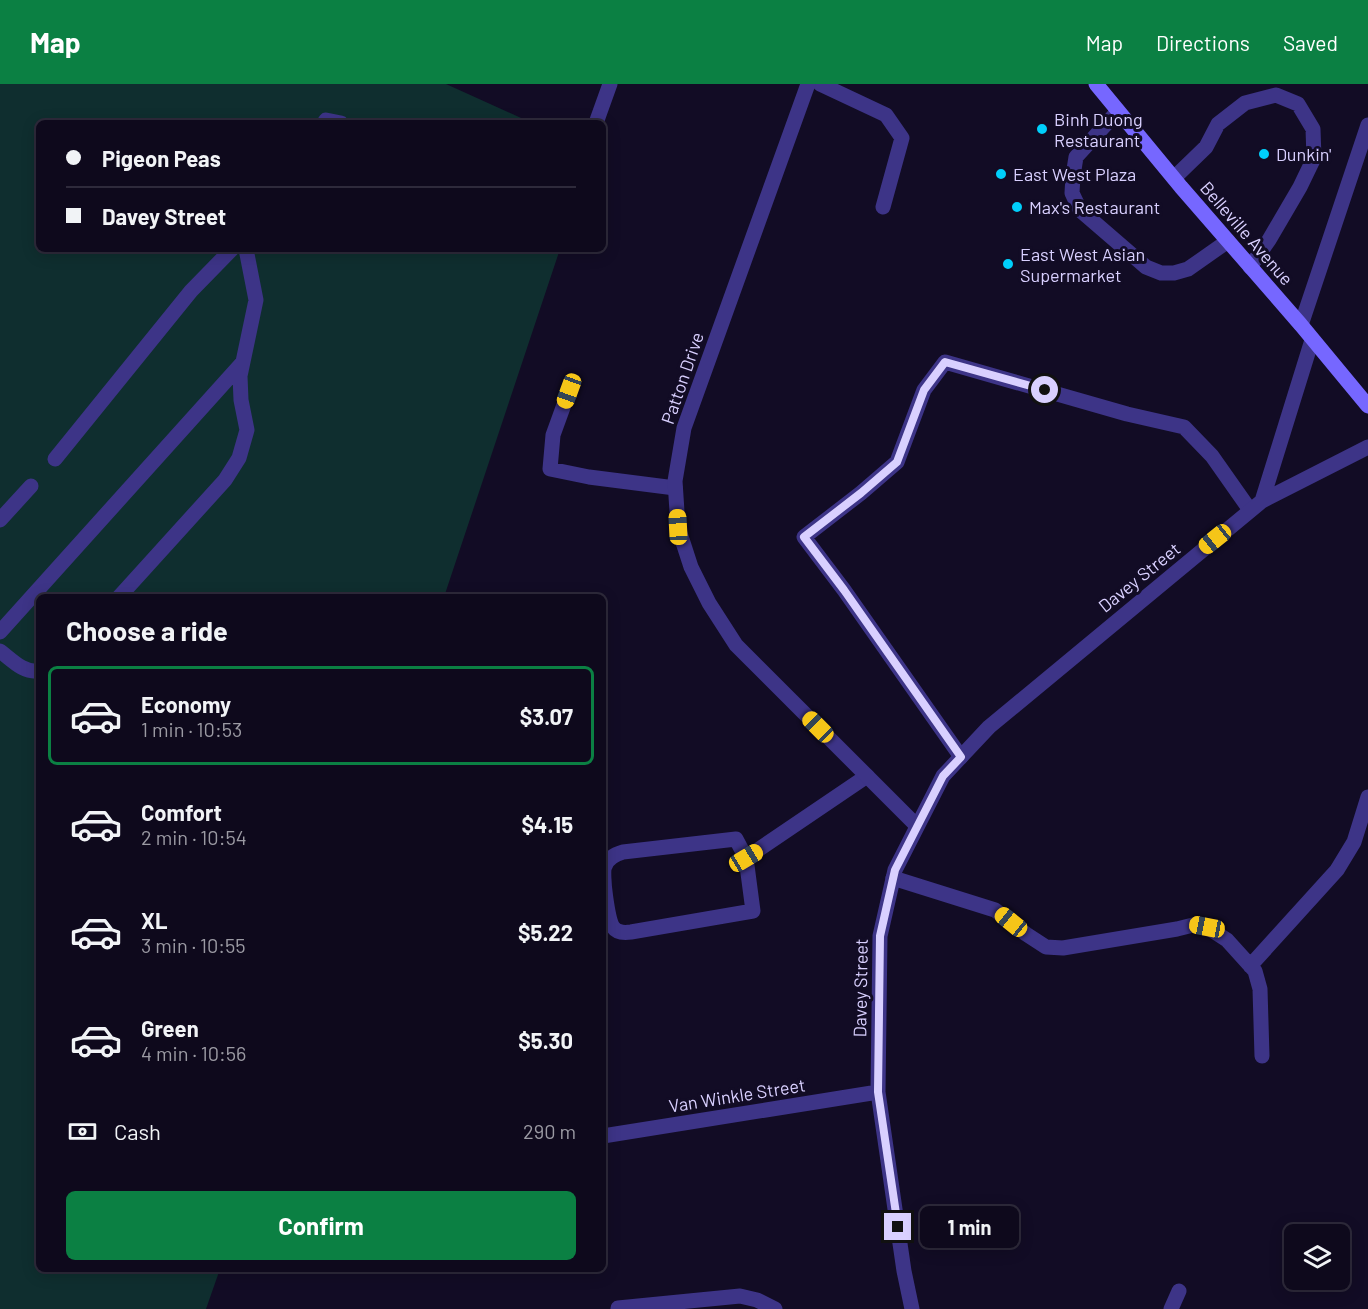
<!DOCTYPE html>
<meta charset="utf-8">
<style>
body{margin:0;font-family:Barlow,sans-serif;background:#1c1729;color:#f1f3f6;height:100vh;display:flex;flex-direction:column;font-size:22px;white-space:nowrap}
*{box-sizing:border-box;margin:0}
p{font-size:20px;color:#9b9aa3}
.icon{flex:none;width:33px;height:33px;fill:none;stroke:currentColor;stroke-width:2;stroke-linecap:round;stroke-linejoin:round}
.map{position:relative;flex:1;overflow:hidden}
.sheet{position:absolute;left:36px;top:510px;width:570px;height:678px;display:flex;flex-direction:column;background:#0e091c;border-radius:9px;box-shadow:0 3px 15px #0003,0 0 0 2px #2e2a3b}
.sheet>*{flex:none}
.top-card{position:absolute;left:36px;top:36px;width:570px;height:132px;border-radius:9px;box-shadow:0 3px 15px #0003,0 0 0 2px #2e2a3b;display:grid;align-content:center;height:132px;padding:0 30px;background:#0e091c}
.buttons{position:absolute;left:1284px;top:1140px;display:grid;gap:12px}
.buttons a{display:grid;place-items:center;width:66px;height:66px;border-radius:9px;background:#0e091c;box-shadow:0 3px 15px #0003,0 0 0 2px #2e2a3b;font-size:30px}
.end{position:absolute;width:27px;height:27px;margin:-14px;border:8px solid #d9d0ff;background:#111;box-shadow:0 0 0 3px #111}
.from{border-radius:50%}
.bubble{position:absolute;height:42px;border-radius:9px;background:#0e091c;box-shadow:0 3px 15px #0003,0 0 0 2px #2e2a3b;font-size:20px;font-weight:700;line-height:42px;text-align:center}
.car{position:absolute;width:18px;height:36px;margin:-18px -9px;border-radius:8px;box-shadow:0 0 4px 2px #0007;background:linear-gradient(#f5c518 24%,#345 0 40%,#f5c518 0 76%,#345 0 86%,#f5c518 0)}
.top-card b{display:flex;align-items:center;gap:21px;height:57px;font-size:22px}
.top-card b+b{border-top:2px solid #2e2a3b}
.top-card i{width:15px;height:15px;background:#f1f3f6}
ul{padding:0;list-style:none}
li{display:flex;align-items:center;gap:18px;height:99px;margin:0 12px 9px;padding:0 18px;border:3px solid transparent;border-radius:9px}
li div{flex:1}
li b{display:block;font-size:22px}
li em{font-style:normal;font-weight:700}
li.active{border-color:#0b8043}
li>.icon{width:54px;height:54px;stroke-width:1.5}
h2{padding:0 30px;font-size:27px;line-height:72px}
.pay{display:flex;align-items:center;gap:15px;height:66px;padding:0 30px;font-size:22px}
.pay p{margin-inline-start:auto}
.primary-button{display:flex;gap:12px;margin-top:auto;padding:12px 30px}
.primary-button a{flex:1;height:69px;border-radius:9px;background:#0b8043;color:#fff;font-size:24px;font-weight:700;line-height:69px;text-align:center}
header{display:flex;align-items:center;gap:36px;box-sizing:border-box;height:84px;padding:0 30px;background:#0b8043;color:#fff}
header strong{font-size:28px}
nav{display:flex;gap:33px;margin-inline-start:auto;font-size:21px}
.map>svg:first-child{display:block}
</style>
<header>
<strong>Map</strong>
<nav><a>Map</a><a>Directions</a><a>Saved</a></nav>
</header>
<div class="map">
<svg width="1368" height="1225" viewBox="0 0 1368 1225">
<rect width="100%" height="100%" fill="#120c25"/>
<path fill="#0f2e2f" d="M0 0H446L532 39H39V165H560L444 513H39V1185H220L206 1225H0Z"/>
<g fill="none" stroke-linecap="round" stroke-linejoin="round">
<path stroke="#3d3487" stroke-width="15" d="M820 0 886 31 902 54 883 123
M1118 27 1076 73 1073 92 1072 109 1080 126 1146 183 1161 189H1174L1188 185 1228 157
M1174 94 1206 63 1218 40 1245 19 1276 11 1298 20 1313 45 1314 74 1300 103 1269 156 1250 183
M569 307 553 351 550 385 589 393 675 404
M55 375 191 207 232 165
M0 436 31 402
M119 513 225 396 239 374 247 346 241 316 240 292 256 216 246 165
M0 548 243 278
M0 567C12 576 23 589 39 587
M961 673 844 506 804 453 861 409 897 378 924 306 945 278 1127 330 1184 343 1212 372 1250 426
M736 755 746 774 753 827 631 848C624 849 617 849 613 843 608 836 601 789 605 782 608 774 616 770 623 768Z
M746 774 867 692
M893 794 995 826 1026 850 1046 863 1063 864 1177 845 1193 841 1207 843 1227 856 1255 887 1260 905 1262 972
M1250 882 1337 786 1354 758 1368 713
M618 1224 740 1212 757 1216 775 1225
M1171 1225 1179 1207"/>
<path stroke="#3d3487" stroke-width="15" d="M808 0 684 344 675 397 678 443 691 483 709 519 736 561 917 742
M324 39 326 36 341 39
M596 39 610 0
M1301 241 1368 41
M1262 417 1312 256
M603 1052 878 1008
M912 1225 904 1187 878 1008 880 852 895 786 943 692 989 643 1262 417 1368 363"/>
<path stroke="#7667ff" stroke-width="15" d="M1096 0 1181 103 1301 241 1368 322"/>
</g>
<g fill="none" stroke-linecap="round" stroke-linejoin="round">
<path stroke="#d9d0ff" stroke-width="8" d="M898 1143 878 1008 880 852 895 786 943 692 961 673 844 506 804 453 861 409 897 378 924 306 945 278 1045 306"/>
</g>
<g fill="#00cffb" stroke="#120c25" stroke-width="2">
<circle cx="1042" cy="45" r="6"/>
<circle cx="1264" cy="70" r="6"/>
<circle cx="1001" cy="90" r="6"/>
<circle cx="1017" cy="123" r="6"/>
<circle cx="1008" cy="180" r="6"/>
</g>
<g text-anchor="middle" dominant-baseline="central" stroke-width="6" stroke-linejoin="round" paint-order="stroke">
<g font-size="18" fill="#d9d0ff" stroke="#120c25" text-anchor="start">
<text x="1054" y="35">Binh Duong<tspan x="1054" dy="21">Restaurant</tspan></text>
<text x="1276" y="70">Dunkin'</text>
<text x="1013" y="90">East West Plaza</text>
<text x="1029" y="123">Max's Restaurant</text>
<text x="1020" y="170">East West Asian<tspan x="1020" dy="21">Supermarket</tspan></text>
</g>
<g font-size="18" fill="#d9d0ff" stroke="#120c25">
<text transform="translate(1247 149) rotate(49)">Belleville Avenue</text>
<text transform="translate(682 294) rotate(-71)">Patton Drive</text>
<text transform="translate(1139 493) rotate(-39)">Davey Street</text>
<text transform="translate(860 904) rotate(-89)">Davey Street</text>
<text transform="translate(737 1011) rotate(-9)">Van Winkle Street</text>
</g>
</g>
</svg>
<div class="buttons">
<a><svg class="icon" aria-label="layers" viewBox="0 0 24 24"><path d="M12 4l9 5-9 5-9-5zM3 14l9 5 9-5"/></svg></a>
</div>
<i class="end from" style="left:1045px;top:306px"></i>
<i class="end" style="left:898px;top:1143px"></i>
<div class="bubble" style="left:920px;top:1122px;width:99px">1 min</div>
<i class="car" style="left:569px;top:307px;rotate:200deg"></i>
<i class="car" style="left:678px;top:443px;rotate:357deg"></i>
<i class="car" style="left:1215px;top:455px;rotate:231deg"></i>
<i class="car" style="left:818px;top:643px;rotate:315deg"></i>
<i class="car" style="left:746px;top:774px;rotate:59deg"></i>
<i class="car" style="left:1011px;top:838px;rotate:309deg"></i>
<i class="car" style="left:1207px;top:843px;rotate:281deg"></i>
<div class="top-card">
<b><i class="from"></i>Pigeon Peas</b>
<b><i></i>Davey Street</b>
</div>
<section class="sheet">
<h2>Choose a ride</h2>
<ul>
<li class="active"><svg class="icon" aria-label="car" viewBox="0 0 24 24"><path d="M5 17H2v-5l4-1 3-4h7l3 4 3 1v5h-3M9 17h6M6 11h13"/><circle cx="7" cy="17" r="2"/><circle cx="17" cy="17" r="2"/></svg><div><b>Economy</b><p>1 min · 10:53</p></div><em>$3.07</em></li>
<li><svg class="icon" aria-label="car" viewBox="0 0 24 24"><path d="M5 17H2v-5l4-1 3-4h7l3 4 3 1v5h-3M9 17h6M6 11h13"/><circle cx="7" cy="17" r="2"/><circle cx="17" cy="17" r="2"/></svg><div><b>Comfort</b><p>2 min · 10:54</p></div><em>$4.15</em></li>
<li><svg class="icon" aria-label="car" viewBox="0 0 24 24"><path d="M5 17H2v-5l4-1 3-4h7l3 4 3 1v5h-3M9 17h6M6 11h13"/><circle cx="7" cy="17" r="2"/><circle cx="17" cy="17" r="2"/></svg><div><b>XL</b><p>3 min · 10:55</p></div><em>$5.22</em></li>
<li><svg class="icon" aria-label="car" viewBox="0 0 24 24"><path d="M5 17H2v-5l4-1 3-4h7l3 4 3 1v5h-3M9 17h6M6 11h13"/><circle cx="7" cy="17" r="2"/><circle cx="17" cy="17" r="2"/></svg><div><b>Green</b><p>4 min · 10:56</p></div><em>$5.30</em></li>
</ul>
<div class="pay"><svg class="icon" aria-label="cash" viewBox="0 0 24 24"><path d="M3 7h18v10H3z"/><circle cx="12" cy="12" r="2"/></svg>Cash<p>290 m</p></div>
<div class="primary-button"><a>Confirm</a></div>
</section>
</div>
